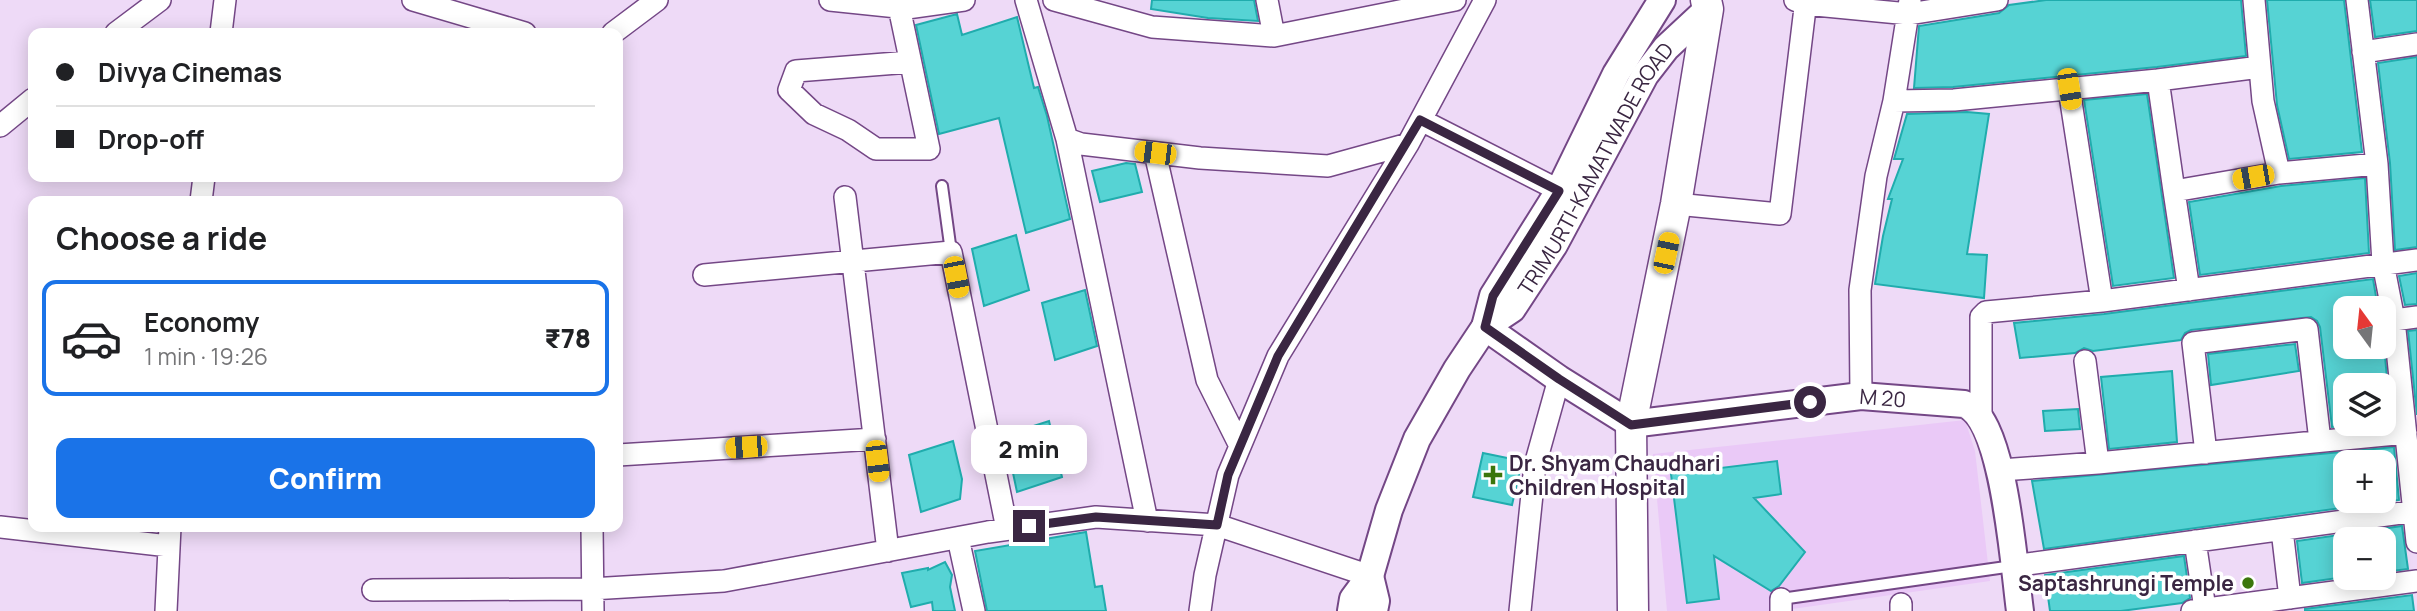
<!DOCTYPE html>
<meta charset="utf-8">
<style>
body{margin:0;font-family:Manrope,sans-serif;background:#f6f6f6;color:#202124;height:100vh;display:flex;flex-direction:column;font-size:26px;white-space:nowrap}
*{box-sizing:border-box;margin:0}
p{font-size:23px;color:#757577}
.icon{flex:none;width:38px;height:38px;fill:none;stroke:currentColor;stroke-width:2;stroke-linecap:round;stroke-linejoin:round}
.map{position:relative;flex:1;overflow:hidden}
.sheet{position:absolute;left:28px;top:196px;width:595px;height:336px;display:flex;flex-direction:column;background:#fff;border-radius:14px;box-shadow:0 4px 18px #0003}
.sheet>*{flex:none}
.hud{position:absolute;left:28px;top:28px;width:595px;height:154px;border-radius:14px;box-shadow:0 4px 18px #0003;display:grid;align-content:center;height:154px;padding:0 28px;background:#fff}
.needle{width:46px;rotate:345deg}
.fabs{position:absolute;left:2333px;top:296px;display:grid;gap:14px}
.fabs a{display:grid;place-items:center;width:63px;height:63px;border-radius:14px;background:#fff;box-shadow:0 4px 18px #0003;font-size:35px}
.end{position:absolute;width:32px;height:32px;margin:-16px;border:9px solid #3a2642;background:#fff;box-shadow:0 0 0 4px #fff}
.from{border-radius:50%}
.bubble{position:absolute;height:49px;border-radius:14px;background:#fff;box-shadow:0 4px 18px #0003;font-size:23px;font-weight:800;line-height:49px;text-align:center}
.car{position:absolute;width:21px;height:42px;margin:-21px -10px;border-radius:9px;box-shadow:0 0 5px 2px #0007;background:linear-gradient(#f5c518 24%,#345 0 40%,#f5c518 0 76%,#345 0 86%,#f5c518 0)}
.hud b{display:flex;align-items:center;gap:24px;height:66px;font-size:26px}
.hud b+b{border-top:2px solid #e0e0e0}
.hud i{width:18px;height:18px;background:#202124}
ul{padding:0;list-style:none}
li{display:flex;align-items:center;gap:21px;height:116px;margin:0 14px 10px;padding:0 14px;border:4px solid transparent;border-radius:14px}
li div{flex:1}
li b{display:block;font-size:26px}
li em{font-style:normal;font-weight:800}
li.selected{border-color:#1a73e8}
li>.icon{width:63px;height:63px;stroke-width:1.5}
h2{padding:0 28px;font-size:32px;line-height:84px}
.button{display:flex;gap:14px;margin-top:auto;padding:14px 28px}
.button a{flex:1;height:80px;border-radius:14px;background:#1a73e8;color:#fff;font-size:28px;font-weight:800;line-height:80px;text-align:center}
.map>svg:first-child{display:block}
</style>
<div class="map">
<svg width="2417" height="611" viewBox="0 0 2417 611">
<rect width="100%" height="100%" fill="#eedaf7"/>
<path fill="#eac9f7" d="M1965 420 1975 451 1990 581 1778 611H1667L1653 454Z"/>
<path fill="#56d3d4" stroke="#20acad" stroke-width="2" fill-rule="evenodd" d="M1152 0H1254L1258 21 1208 18 1151 9Z
M2046 0H2241L2246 56 2157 67 1953 87 1914 88 1919 26 1999 13 2009 5Z
M2267 0H2344L2362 152 2289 159 2277 105Z
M2370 0H2417V31L2375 37Z
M957 14 962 35 1017 17 1034 88 1038 87 1047 116 1070 219 1026 233 999 118 939 134 916 25Z
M2417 57V247L2395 250 2390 163 2378 63Z
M2147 94 2174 278 2113 286 2084 100Z
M1967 112 1989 114 1967 254 1987 255 1984 298 1875 284 1883 236 1892 199H1888L1903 159H1894L1907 114Z
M1126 163 1135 164 1142 192 1100 202 1092 171Z
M2365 178 2369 253 2200 275 2189 202 2281 186Z
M1016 235 1029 290 984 306 972 249Z
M2417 273V304L2405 305 2399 276Z
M2373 279 2378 308H2345V346H2384L2391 421 2384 422V385H2345V424H2368L2332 427 2320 327 2317 321 2311 317 2191 330 2185 333 2181 340 2093 351 2084 348 2075 353 2020 358 2014 323 2104 314Z
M1085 290 1097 346 1055 360 1042 303Z
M2417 330V415L2408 331Z
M2295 344 2299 371 2211 385 2208 354Z
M2172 371 2177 442 2109 449 2101 377Z
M2078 409 2080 429 2045 431 2043 411Z
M1049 421 1062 477 1017 492 1005 435Z
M953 441 962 479 960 499 921 512 909 455Z
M2394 447 2399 500 2044 549 2032 481ZM2345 462H2384V500H2345Z
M1483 453 1522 461 1512 505 1473 497Z
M1777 461 1781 494 1754 498 1805 552 1779 586 1771 591 1714 556 1719 599 1687 603 1671 474Z
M2402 526 2408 569 2384 572V539H2345V577L2302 583 2297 541Z
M1086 532 1095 587 1102 586 1106 611H987L975 551Z
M2184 556 2190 598 2182 603 2121 611H2050L2045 575Z
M945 562 952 575 950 587 955 611H933L932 602 911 607 902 573 928 568V570Z
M2412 595 2414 611H2305V609Z"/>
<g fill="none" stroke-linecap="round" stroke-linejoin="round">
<defs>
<path id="service" d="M942 186 951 252
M1781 599 2013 566"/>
<path id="minor" d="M413 0 525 33
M830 0 907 8 964 0
M1026 0 1067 139 1081 144 1200 158 1328 166 1408 144
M1054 0 1152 27 1274 36
M1267 0 1274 36 1455 0
M1795 0 1805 4 1909 14 1997 0
M1910 0 1894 101 1954 100 2158 80 2174 191 2279 173 2263 101 2254 0
M2357 0 2377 164 2383 263 2394 320 2417 542
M899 7 929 149H876L848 130 814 114 789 90 796 71 910 62
M116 33 160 0
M221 33 225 0
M613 33 657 0
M2363 52 2417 44
M2158 80 2260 67
M2069 89 2102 301
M1421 120 1574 198
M0 126 33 99
M1067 139 1147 521
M1155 153 1207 380 1240 446
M2279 173 2377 164
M2174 191 2189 290
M845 197 888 551
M201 201 204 177
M1676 204 1780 214 1806 0
M704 275 951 252 1007 529
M2394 320 2417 317
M2085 361 2098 463
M1861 396 1860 290 1876 176 1894 101
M1981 418V317L1986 312 2102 301 2417 260
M2206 453 2193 343 2307 329 2320 441
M618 455 875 439
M2001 470 2098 463 2406 433
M0 527 169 546
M592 527 593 611
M2282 530 2290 598
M958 538 974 611
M2195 541 2205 609
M2013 566 2417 511
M373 590 591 589 724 581 988 532 1096 517 1217 525 1370 576
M1901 604V611
M166 611 170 527
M1200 611 1205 575 1228 475 1278 356 1408 144 1485 0
M1520 611 1535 465 1559 379
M1781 611V599
M2192 611 2417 581"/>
<g id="tertiary">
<path id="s1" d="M1485 327 1559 379 1631 424 1861 396 1964 404C2005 418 2014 569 2020 611"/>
<path id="s2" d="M1485 327 1512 309 1554 245 1645 75 1666 48 1708 9"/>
<path d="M1370 576 1376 601 1374 611"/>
<path d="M1351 611 1353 599 1370 576 1389 510 1417 439 1457 369 1485 327 1493 296 1559 191 1616 74 1662 0"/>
</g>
<path id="secondary" d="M1633 611 1631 424 1676 204 1708 9 1706 0"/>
</defs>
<use href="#service" stroke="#744786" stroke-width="14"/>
<use href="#minor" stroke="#744786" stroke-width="24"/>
<use href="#tertiary" stroke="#744786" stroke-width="30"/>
<use href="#secondary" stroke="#744786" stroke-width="33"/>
<use href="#service" stroke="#fff" stroke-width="10"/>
<use href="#minor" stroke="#fff" stroke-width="21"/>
<use href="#tertiary" stroke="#fff" stroke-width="26"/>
<use href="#secondary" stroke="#fff" stroke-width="30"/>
</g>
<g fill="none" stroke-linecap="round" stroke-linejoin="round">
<path stroke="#3a2642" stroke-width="9" d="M1029 526 1096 517 1217 525 1228 475 1278 356 1420 120 1559 191 1493 296 1485 327 1559 379 1631 425 1810 402"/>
</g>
<g fill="#3b760c" stroke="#fff" stroke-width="2.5">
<path d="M1489.5 464.5h7v7h7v7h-7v7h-7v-7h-7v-7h7z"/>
<circle cx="2248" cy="583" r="7"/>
</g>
<g text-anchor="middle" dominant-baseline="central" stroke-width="7" stroke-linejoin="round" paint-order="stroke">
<g font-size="21" fill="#3a2642" stroke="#fff">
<text stroke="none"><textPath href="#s2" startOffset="196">TRIMURTI-KAMATWADE ROAD</textPath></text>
<text stroke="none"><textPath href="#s1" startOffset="429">M 20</textPath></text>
</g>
<g font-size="21" font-weight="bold" fill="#3a2642" stroke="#fff" text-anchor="start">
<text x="1509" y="463">Dr. Shyam Chaudhari<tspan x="1509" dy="24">Children Hospital</tspan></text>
<text x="2234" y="583" text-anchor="end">Saptashrungi Temple</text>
</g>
</g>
</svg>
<div class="fabs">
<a><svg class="needle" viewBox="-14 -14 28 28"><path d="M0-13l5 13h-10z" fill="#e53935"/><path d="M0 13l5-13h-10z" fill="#757577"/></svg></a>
<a><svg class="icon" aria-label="layers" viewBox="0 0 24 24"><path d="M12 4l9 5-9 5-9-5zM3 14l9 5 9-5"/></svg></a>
<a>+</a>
<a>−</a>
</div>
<i class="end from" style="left:1810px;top:402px"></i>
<i class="end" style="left:1029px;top:526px"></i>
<div class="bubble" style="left:971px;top:425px;width:116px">2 min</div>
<i class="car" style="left:2069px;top:89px;rotate:171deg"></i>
<i class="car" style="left:1155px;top:153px;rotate:277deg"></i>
<i class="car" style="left:2253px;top:177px;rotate:260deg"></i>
<i class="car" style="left:1666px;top:253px;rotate:12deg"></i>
<i class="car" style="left:956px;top:277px;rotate:169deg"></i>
<i class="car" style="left:746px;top:447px;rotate:266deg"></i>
<i class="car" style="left:877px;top:461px;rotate:173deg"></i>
<div class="hud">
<b><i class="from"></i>Divya Cinemas</b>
<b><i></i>Drop-off</b>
</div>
<section class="sheet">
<h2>Choose a ride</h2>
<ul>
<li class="selected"><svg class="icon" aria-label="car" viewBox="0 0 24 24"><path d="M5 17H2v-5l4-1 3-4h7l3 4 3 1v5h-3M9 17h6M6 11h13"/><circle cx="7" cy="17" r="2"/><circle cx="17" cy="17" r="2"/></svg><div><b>Economy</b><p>1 min · 19:26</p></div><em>₹78</em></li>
</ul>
<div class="button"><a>Confirm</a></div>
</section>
</div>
